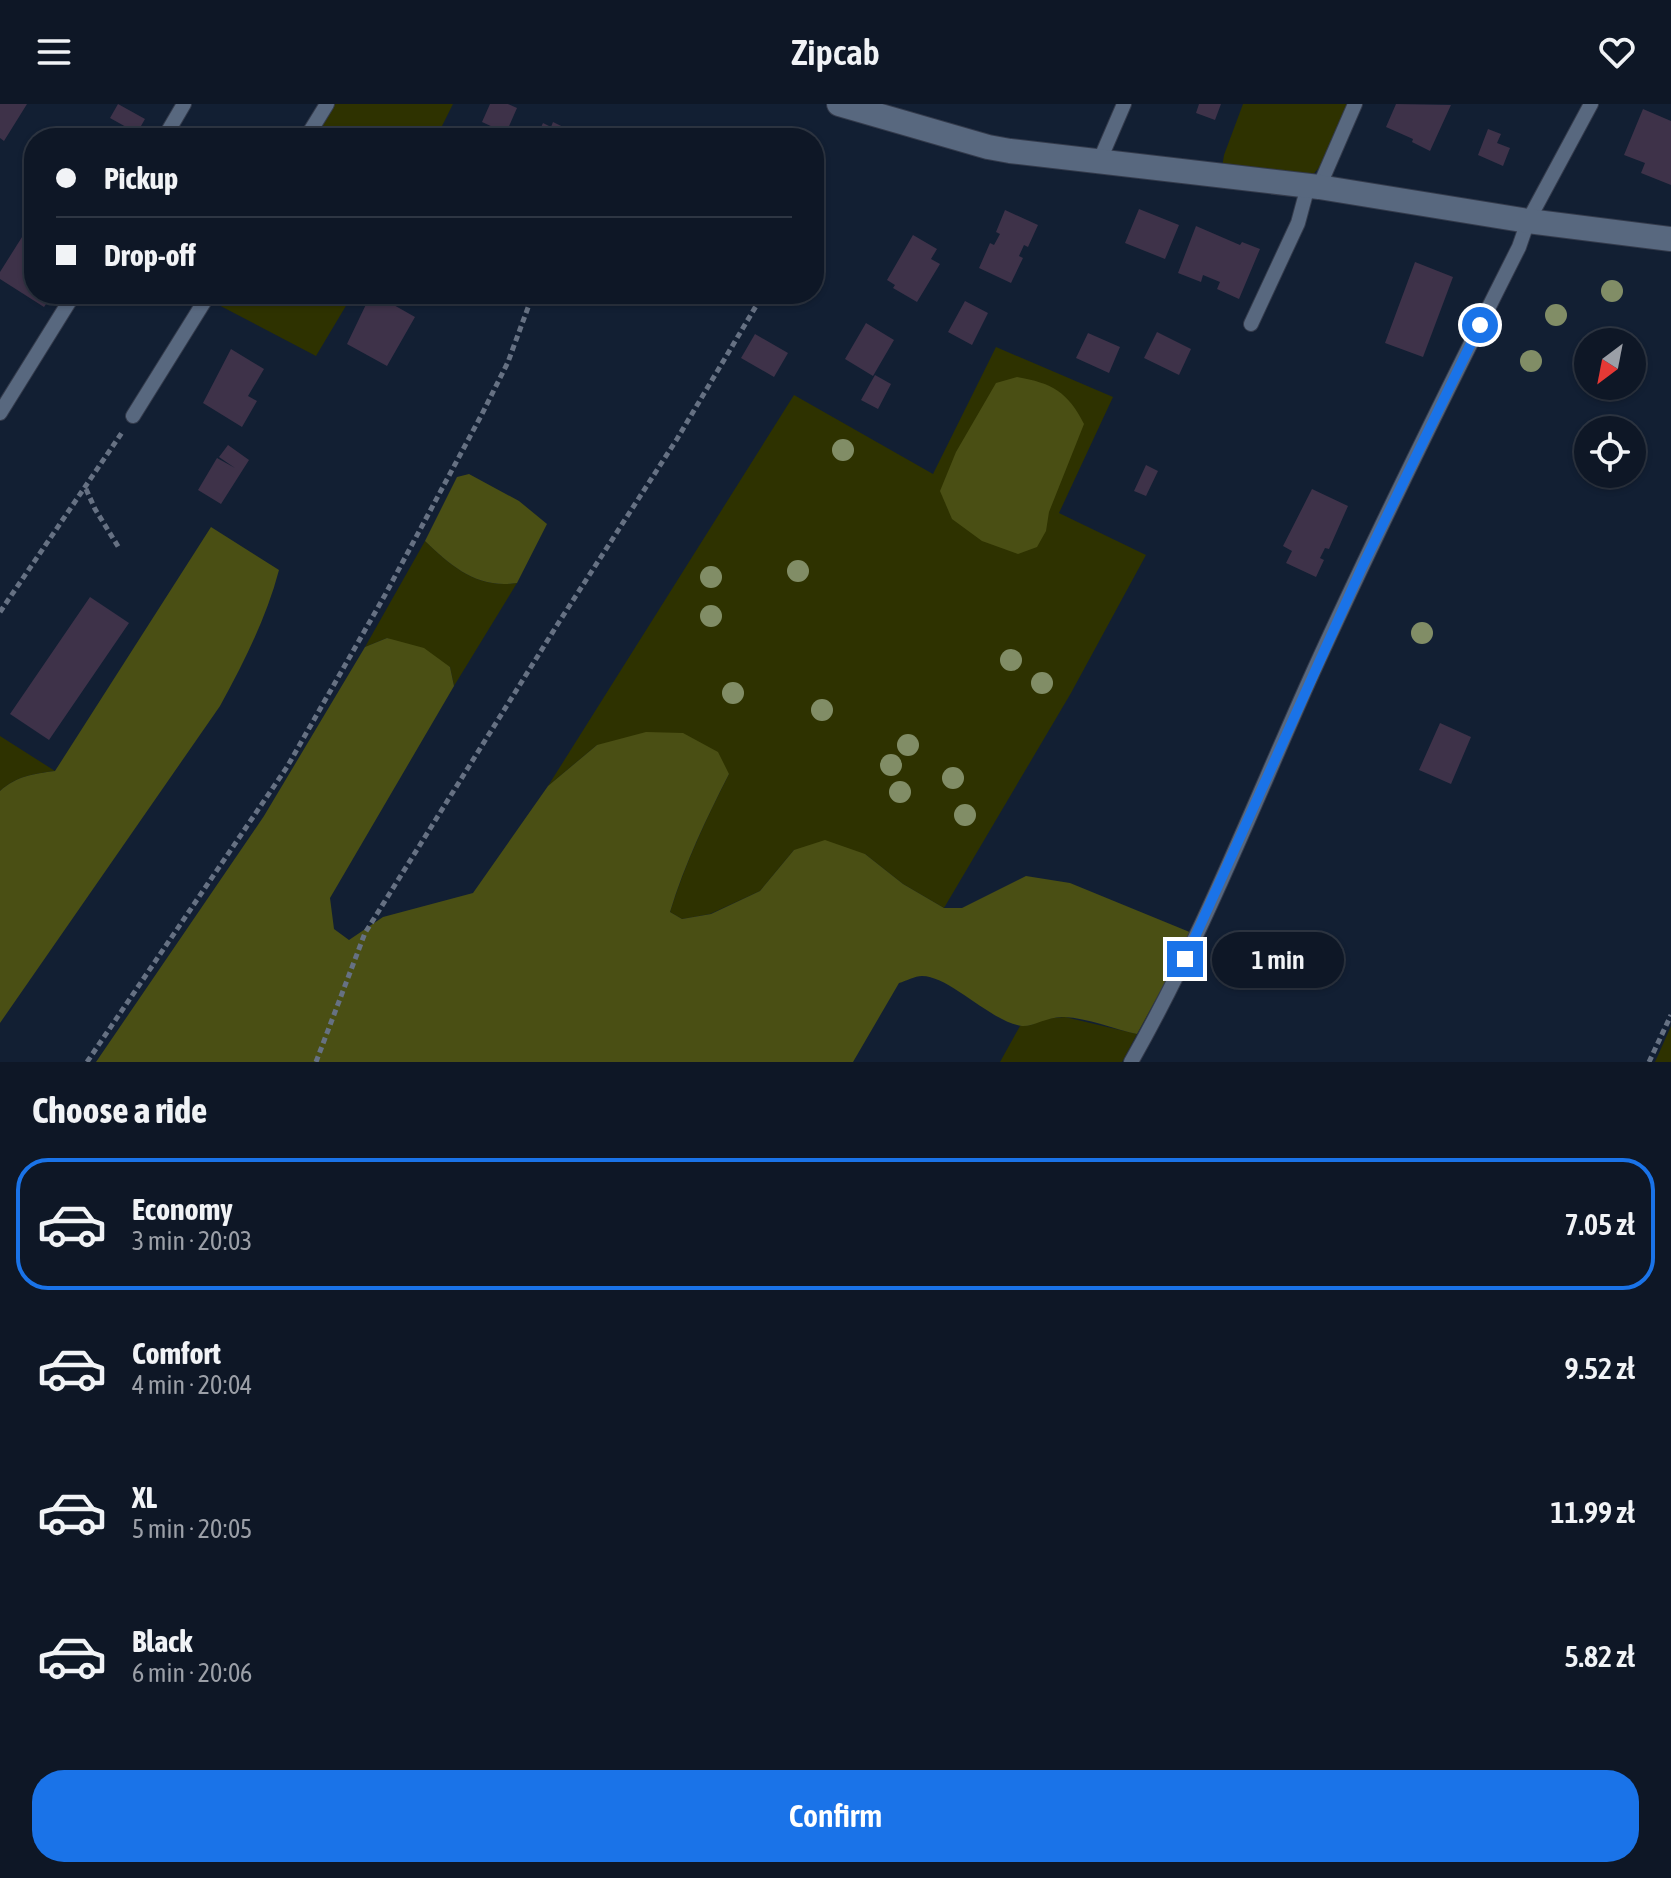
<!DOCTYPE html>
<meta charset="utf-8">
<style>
body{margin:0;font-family:"Asap Condensed",sans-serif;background:#1c2432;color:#f1f3f6;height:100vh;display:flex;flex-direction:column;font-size:30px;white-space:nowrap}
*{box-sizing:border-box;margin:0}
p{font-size:26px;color:#9b9fa7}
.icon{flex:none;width:44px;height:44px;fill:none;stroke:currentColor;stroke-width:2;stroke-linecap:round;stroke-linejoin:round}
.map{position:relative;height:958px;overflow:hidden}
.panel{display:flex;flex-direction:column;background:#0e1726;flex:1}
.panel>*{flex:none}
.guide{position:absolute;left:24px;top:24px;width:800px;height:176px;border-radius:32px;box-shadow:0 2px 6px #0004,0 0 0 2px #2e3643;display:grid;align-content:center;height:176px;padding:0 32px;background:#0e1726}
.needle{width:52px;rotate:212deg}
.tools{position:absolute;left:1574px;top:224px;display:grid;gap:16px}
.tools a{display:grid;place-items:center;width:72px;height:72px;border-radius:50%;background:#0e1726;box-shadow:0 2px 6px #0004,0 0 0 2px #2e3643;font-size:40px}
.end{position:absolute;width:36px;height:36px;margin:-18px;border:10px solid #1a73e8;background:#fff;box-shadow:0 0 0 4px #fff}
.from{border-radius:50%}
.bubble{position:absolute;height:56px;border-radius:28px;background:#0e1726;box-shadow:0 2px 6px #0004,0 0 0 2px #2e3643;font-size:26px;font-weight:600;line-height:56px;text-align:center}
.guide b{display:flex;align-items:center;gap:28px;height:76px;font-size:30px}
.guide b+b{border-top:2px solid #2e3643}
.guide i{width:20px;height:20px;background:#f1f3f6}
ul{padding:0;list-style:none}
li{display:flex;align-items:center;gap:24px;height:132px;margin:0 16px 12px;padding:0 16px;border:4px solid transparent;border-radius:32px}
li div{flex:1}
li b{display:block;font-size:30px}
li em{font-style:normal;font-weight:600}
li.on{border-color:#1a73e8}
li>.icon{width:72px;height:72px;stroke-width:1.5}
h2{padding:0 32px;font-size:36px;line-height:96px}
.action{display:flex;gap:16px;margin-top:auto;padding:16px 32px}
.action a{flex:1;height:92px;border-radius:32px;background:#1a73e8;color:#fff;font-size:32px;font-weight:600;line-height:92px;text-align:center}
header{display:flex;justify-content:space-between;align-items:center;height:104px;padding:0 32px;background:#0e1726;font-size:36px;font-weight:600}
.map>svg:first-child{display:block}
</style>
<header><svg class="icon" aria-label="menu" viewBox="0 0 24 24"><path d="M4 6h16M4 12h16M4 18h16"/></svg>Zipcab<svg class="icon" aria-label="heart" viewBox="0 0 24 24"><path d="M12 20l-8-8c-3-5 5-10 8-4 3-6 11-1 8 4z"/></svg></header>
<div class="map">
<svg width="1671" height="958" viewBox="0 0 1671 958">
<rect width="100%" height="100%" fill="#121f33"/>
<path fill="#2e3200" d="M332 0H453L436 34H311Z
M1243 0H1349L1321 61 1312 72 1222 63 1224 51Z
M215 190H353L316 252 211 197Z
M996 243 1113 293 1059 409 1146 451 1071 589 944 804 903 780 865 750 794 746 760 787 710 810 682 815 670 808C685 760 706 715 729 670L597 641 548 682 794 291 933 370Z
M425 437C452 463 478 485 517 479L454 582 450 563 387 534 365 543Z
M0 632 55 667C33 670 17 672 0 687Z
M1065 913 1137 930 1122 958H1000L1020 922 1031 921 1043 915Z
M1671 922V958H1655Z"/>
<path fill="#4a4f14" d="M1017 273C1052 279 1068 288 1084 320L1049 408 1046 427 1037 443 1018 450 982 437 952 415 940 387 956 348 996 279Z
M469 370 519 397 547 420 517 479C478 485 452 463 425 437L457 373Z
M211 423 279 466C266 515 244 558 220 602L0 919V687C17 672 33 670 55 667Z
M387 534 424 544 450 563 454 582 330 794 334 825 349 836 383 813 473 789 548 682 597 641 646 628 683 629 718 648 729 670C706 715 685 759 670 808L682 815 711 810 760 787 794 746 825 736 865 750 903 780 944 804H962L1026 772 1070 779 1192 829 1137 930C1114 925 1088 914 1064 913 1048 912 1033 923 1022 922 991 918 950 872 922 872 915 872 906 877 899 879L853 958H96L264 712 365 543Z"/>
<path fill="#3e3249" d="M0 0H27L4 37 0 34Z
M118 0 145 15 137 29 110 14Z
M490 0H508L517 4 506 29 482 18Z
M1199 0H1221L1215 16 1196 9Z
M1396 0 1451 1 1430 47 1412 38 1413 35 1386 23Z
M1643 5 1671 17V81L1641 69 1645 59 1624 51Z
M553 18 586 34H536L543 19 551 23Z
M1488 25 1501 30 1497 39 1510 44 1503 62 1478 51Z
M1139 105 1179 121 1165 155 1125 139Z
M1005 106 1038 121 1028 143 1024 141 1019 152 1023 154 1011 179 979 164 990 139 994 141 1000 130 996 128Z
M34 114V190H53L44 203 0 175V168Z
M1196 122 1240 141 1242 138 1260 145 1239 195 1217 185 1220 178 1203 171 1201 178 1178 169Z
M913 131 937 145 931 155 940 160 917 198 893 184 895 181 887 176Z
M1415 158 1453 173 1423 253 1385 239Z
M371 190H398L392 200 415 213 387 262 347 240Z
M965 197 988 209 972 241 948 228Z
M866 219 894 236 873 272 845 255Z
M1157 228 1191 245 1179 271 1144 254Z
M1088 229 1120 243 1109 269 1076 254Z
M755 230 788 249 774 273 741 254Z
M231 245 264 265 248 292 257 297 242 323 203 299Z
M875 271 891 280 878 305 861 296Z
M228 341 249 356 221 400 198 386 217 354 235 364 219 353Z
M1146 361 1158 367 1146 392 1134 387Z
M1312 385 1348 402 1329 445 1325 444 1320 454 1324 456 1316 473 1286 459 1292 447 1283 442Z
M90 493 129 519 49 636 10 610Z
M1440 619 1471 633 1451 680 1419 666Z"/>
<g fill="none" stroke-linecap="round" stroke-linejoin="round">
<defs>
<path id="lane" d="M164 34 184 0
M306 34 327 0
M1099 58 1124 0
M1319 83 1355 0
M1251 220 1298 119 1308 82
M0 309 74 190
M133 312 209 190
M1131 958C1202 833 1254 699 1313 568 1378 425 1448 284 1519 143L1528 117 1591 0"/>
<path id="street" d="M839 0 988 43 1010 47 1319 83 1528 117 1671 135"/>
</defs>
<use href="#lane" stroke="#343b4c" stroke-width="16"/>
<use href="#street" stroke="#343b4c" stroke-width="26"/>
<path stroke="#667183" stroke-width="5" stroke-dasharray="6 4" stroke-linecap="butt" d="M86 385 95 405 119 444
M0 508 123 327
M87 958 287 663 385 491 482 310 508 258 533 190
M316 958 365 829 559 518 677 335 762 192
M1649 958 1671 911"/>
<use href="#lane" stroke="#58687f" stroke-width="14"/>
<use href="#street" stroke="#58687f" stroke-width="24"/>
</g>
<g fill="#818d66">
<circle cx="1612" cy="187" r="11"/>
<circle cx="1556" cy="211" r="11"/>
<circle cx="1531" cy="257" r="11"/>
<circle cx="843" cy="346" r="11"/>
<circle cx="798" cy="467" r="11"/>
<circle cx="711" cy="473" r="11"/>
<circle cx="711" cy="512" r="11"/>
<circle cx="1422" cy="529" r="11"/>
<circle cx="1011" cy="556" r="11"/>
<circle cx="1042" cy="579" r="11"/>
<circle cx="733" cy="589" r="11"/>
<circle cx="822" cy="606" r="11"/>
<circle cx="908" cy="641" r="11"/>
<circle cx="891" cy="661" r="11"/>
<circle cx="953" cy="674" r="11"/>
<circle cx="900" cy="688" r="11"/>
<circle cx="965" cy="711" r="11"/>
</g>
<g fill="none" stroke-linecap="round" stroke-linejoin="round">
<path stroke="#1a73e8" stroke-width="10" d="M1185 855 1363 461 1480 221"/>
</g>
</svg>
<div class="tools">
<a><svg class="needle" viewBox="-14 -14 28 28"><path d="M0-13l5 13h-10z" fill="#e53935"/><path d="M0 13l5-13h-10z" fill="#9b9fa7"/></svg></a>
<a><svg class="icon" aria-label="locate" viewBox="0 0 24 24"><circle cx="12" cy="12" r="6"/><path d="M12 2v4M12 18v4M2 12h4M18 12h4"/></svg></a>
</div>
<i class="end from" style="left:1480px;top:221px"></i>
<i class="end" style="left:1185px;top:855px"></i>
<div class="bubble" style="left:1212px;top:828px;width:132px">1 min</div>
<div class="guide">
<b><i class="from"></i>Pickup</b>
<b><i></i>Drop-off</b>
</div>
</div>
<section class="panel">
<h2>Choose a ride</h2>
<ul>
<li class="on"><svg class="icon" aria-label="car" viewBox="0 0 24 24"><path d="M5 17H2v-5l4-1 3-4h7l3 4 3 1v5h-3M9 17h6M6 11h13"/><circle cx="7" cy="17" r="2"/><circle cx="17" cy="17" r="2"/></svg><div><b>Economy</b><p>3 min · 20:03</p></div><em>7.05 zł</em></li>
<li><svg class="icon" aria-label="car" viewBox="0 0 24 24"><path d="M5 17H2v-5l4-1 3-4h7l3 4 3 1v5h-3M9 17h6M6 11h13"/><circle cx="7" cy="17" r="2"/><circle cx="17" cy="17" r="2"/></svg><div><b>Comfort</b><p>4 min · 20:04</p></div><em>9.52 zł</em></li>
<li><svg class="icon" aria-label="car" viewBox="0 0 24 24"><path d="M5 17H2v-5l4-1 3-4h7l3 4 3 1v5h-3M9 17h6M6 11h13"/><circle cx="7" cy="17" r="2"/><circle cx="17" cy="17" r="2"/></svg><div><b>XL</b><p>5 min · 20:05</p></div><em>11.99 zł</em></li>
<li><svg class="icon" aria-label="car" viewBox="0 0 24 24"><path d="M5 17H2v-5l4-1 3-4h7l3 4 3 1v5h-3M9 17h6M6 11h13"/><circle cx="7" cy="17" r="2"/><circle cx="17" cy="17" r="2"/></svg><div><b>Black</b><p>6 min · 20:06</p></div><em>5.82 zł</em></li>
</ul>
<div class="action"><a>Confirm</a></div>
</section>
